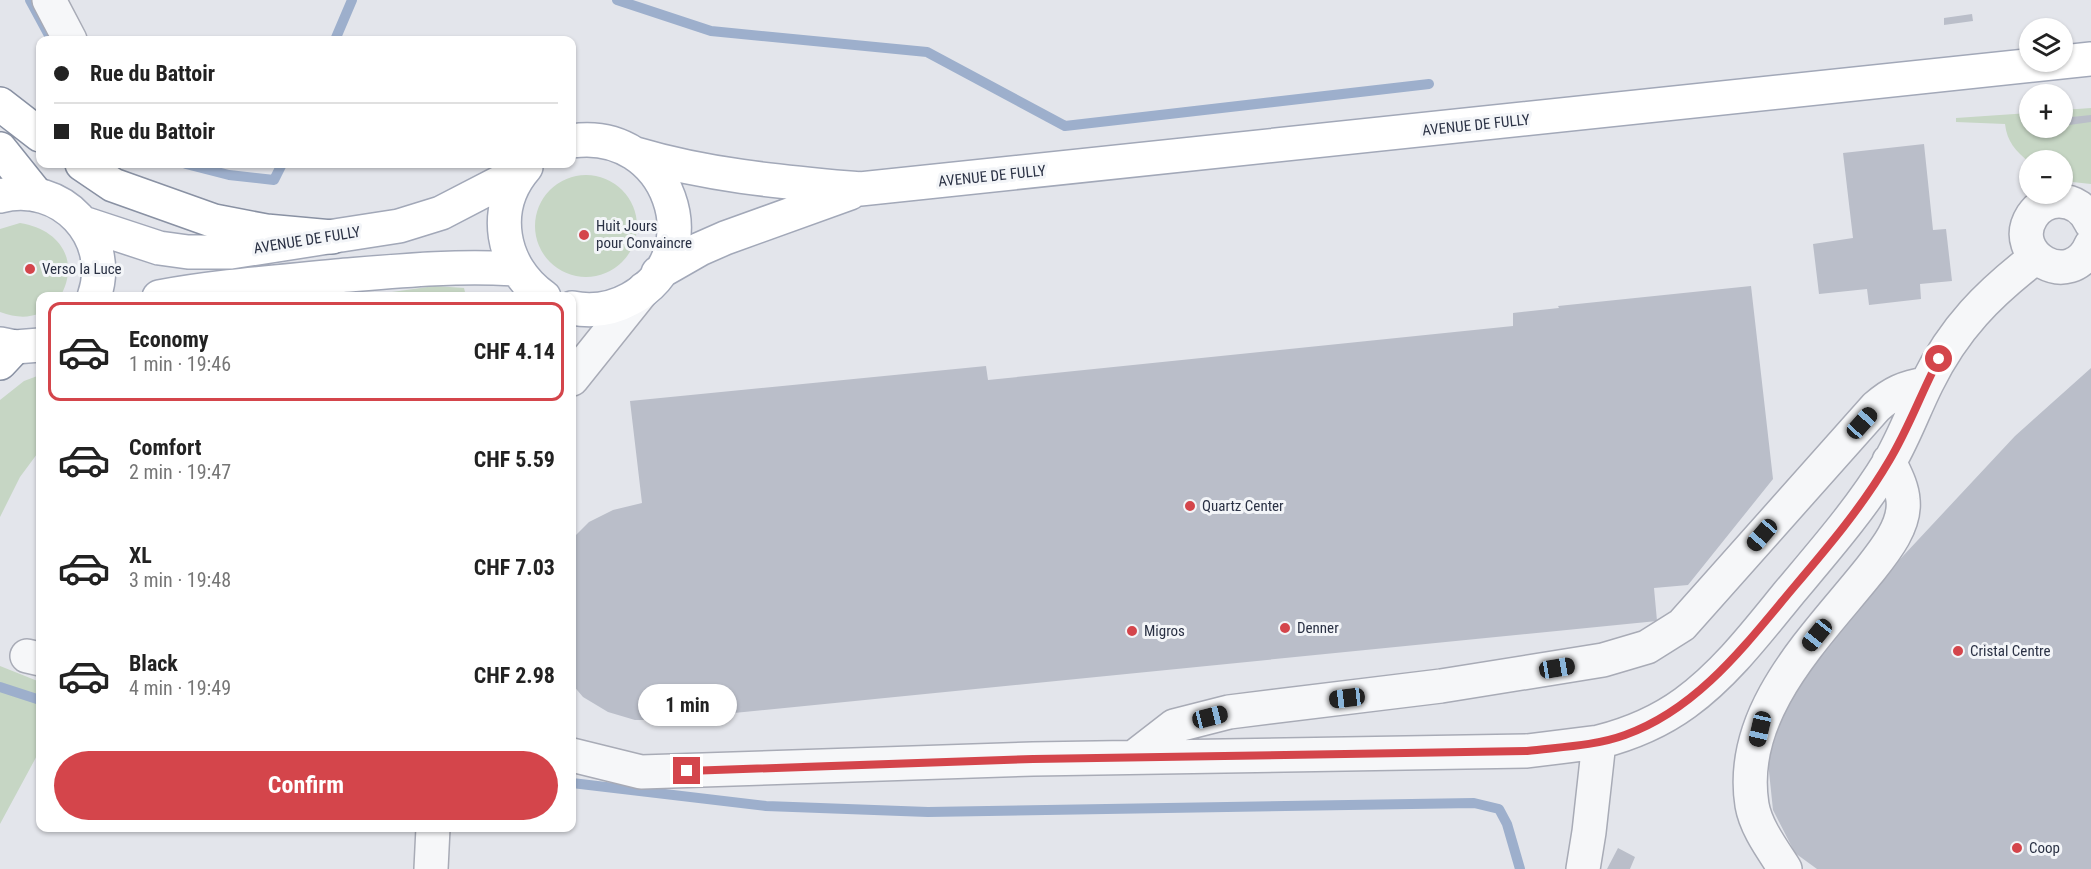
<!DOCTYPE html>
<meta charset="utf-8">
<style>
body{margin:0;font-family:"Roboto Condensed",sans-serif;background:#f6f6f6;color:#222;height:100vh;display:flex;flex-direction:column;font-size:22px;white-space:nowrap}
*{box-sizing:border-box;margin:0}
p{font-size:20px;color:#767676}
.icon{flex:none;width:33px;height:33px;fill:none;stroke:currentColor;stroke-width:2;stroke-linecap:round;stroke-linejoin:round}
.map{position:relative;flex:1;overflow:hidden}
.drawer{position:absolute;left:36px;top:292px;width:540px;height:540px;display:flex;flex-direction:column;background:#fff;border-radius:12px;box-shadow:0 2px 4px #0004}
.drawer>*{flex:none}
.banner{position:absolute;left:36px;top:36px;width:540px;height:132px;border-radius:12px;box-shadow:0 2px 4px #0004;display:grid;align-content:center;height:132px;padding:0 18px;background:#fff}
.controls{position:absolute;left:2019px;top:18px;display:grid;gap:12px}
.controls a{display:grid;place-items:center;width:54px;height:54px;border-radius:50%;background:#fff;box-shadow:0 2px 4px #0004;font-size:30px}
.end{position:absolute;width:27px;height:27px;margin:-14px;border:8px solid #d4454b;background:#fff;box-shadow:0 0 0 3px #fff}
.from{border-radius:50%}
.bubble{position:absolute;height:42px;border-radius:21px;background:#fff;box-shadow:0 2px 4px #0004;font-size:20px;font-weight:700;line-height:42px;text-align:center}
.car{position:absolute;width:18px;height:36px;margin:-18px -9px;border-radius:8px;box-shadow:0 0 4px 2px #0007;background:linear-gradient(#222 24%,#8ab4d8 0 40%,#222 0 76%,#8ab4d8 0 86%,#222 0)}
.banner b{display:flex;align-items:center;gap:21px;height:57px;font-size:22px}
.banner b+b{border-top:2px solid #e0e0e0}
.banner i{width:15px;height:15px;background:#222}
ul{padding:10px 0 0;list-style:none}
li{display:flex;align-items:center;gap:18px;height:99px;margin:0 12px 9px;padding:0 6px;border:3px solid transparent;border-radius:12px}
li div{flex:1}
li b{display:block;font-size:22px}
li em{font-style:normal;font-weight:700}
li.current{border-color:#d4454b}
li>.icon{width:54px;height:54px;stroke-width:1.5}
.button{display:flex;gap:12px;margin-top:auto;padding:12px 18px}
.button a{flex:1;height:69px;border-radius:36px;background:#d4454b;color:#fff;font-size:24px;font-weight:700;line-height:69px;text-align:center}
.map>svg:first-child{display:block}
</style>
<div class="map">
<svg width="2091" height="869" viewBox="0 0 2091 869">
<rect width="100%" height="100%" fill="#e3e5eb"/>
<path fill="#c6d6c4" d="M2091 108V184L2063 181 2062 160H2030L2029 162C2016 151 2007 142 2005 124L1956 122V118L2029 113 2030 128H2062L2063 110Z
M535 226a51 51 0 1 1 102 0a51 51 0 1 1-102 0Z
M20 223C59 229 81 260 60 297H40V313C26 319 15 317 0 312V229Z
M435 286 464 288 465 292 431 297H356Z
M40 375V450L20 477 0 517V400L24 381Z
M0 666 40 682V750L0 824Z"/>
<g fill="none" stroke-linecap="round" stroke-linejoin="round">
<path stroke="#9dafcc" stroke-width="10" d="M30 0 50 37
M617 0 711 31 927 52 1065 126 1429 84
M335 40 352 0
M186 164 229 175 274 180 282 164
M0 687 40 700
M572 783 766 806 928 812 1474 803 1499 809 1507 824 1520 869"/>
</g>
<path fill="#babec9" d="M1972 14 1973 21 1944 25V18Z
M2091 115V122L2062 126V118Z
M1924 144 1933 230 1946 229 1952 281 1920 284 1921 299 1869 305 1867 289 1819 294 1813 244 1853 238 1843 153Z
M1751 286 1773 479 1688 585 1654 588 1657 621 664 720H635L608 712 583 697 572 684V539L589 522 613 510 642 503 630 401 986 366 988 380 1513 326V313L1559 308 1558 306Z
M2091 368V869H1817L1795 853 1773 810 1768 762 1787 700 1861 601 2015 436Z
M1618 848 1635 857 1630 869H1607Z"/>
<g fill="none" stroke-linecap="round" stroke-linejoin="round">
<defs>
<path id="minor" d="M49 0 70 40
M2091 223C2085 209 2074 201 2059 201 2047 201 2038 207 2032 216 2007 255 2071 292 2091 245
M572 379 644 289
M27 656 40 659
M572 755 641 772 1033 759 1527 751 1599 742
M1134 757 1174 726 1229 712 1441 686 1603 660 1647 647 1682 625 1876 407C1892 393 1905 387 1926 384
M431 869 433 828
M1583 869 1589 832 1599 742C1630 734 1659 722 1685 703 1725 674 1757 632 1788 594 1824 551 1861 509 1890 461 1905 435 1914 409 1927 383 1954 328 1988 294 2036 257
M1785 869C1773 850 1756 828 1752 805 1737 712 1816 637 1868 572 1883 553 1906 526 1903 500 1902 486 1895 474 1889 461"/>
<path id="major" d="M572 141C669 127 714 254 630 299 612 309 592 312 572 308
M636 154C710 176 784 182 860 189L2091 59
M526 167C490 208 501 267 544 297
M0 196C61 180 115 237 94 297
M83 223 159 248 188 252H231L399 226 441 213 522 171
M658 273 700 249 725 238 850 193
M159 297C218 286 277 282 337 276 397 271 456 265 516 269
M0 344 15 347 40 345"/>
<path id="highway" d="M0 104 40 135
M0 149 36 194
M82 164 113 185 214 221 266 231 332 237
M0 363 15 347"/>
</defs>
<use href="#minor" stroke="#a8abb6" stroke-width="36"/>
<use href="#major" stroke="#a2a8b8" stroke-width="36"/>
<use href="#highway" stroke="#8991a3" stroke-width="36"/>
<use href="#minor" stroke="#f6f7f9" stroke-width="33"/>
<use href="#major" stroke="#fff" stroke-width="33"/>
<use href="#highway" stroke="#fff" stroke-width="33"/>
</g>
<g fill="none" stroke-linecap="round" stroke-linejoin="round">
<path stroke="#d4454b" stroke-width="8" d="M687 771 1033 759 1527 751C1559 747 1595 746 1625 735 1698 709 1746 644 1794 587 1828 547 1862 507 1889 461 1909 428 1921 393 1939 359"/>
</g>
<g fill="#d4454b" stroke="#f3f5f8" stroke-width="2">
<circle cx="584" cy="235" r="6"/>
<circle cx="30" cy="269" r="6"/>
<circle cx="1190" cy="506" r="6"/>
<circle cx="1285" cy="628" r="6"/>
<circle cx="1132" cy="631" r="6"/>
<circle cx="1958" cy="651" r="6"/>
<circle cx="2017" cy="848" r="6"/>
</g>
<g text-anchor="middle" dominant-baseline="central" stroke-width="6" stroke-linejoin="round" paint-order="stroke">
<g font-size="15" fill="#2a3144" stroke="#f3f5f8">
<text transform="translate(1476 125) rotate(-6)">AVENUE DE FULLY</text>
<text transform="translate(992 176) rotate(-6)">AVENUE DE FULLY</text>
<text transform="translate(307 240) rotate(-9)">AVENUE DE FULLY</text>
</g>
<g font-size="15" fill="#2a3144" stroke="#f3f5f8" text-anchor="start">
<text x="596" y="226">Huit Jours<tspan x="596" dy="17">pour Convaincre</tspan></text>
<text x="42" y="269">Verso la Luce</text>
<text x="1202" y="506">Quartz Center</text>
<text x="1297" y="628">Denner</text>
<text x="1144" y="631">Migros</text>
<text x="1970" y="651">Cristal Centre</text>
<text x="2029" y="848">Coop</text>
</g>
</g>
</svg>
<div class="controls">
<a><svg class="icon" aria-label="layers" viewBox="0 0 24 24"><path d="M12 4l9 5-9 5-9-5zM3 14l9 5 9-5"/></svg></a>
<a>+</a>
<a>−</a>
</div>
<i class="end from" style="left:1939px;top:359px"></i>
<i class="end" style="left:687px;top:771px"></i>
<div class="bubble" style="left:638px;top:684px;width:99px">1 min</div>
<i class="car" style="left:1862px;top:423px;rotate:42deg"></i>
<i class="car" style="left:1762px;top:535px;rotate:221deg"></i>
<i class="car" style="left:1817px;top:635px;rotate:219deg"></i>
<i class="car" style="left:1557px;top:668px;rotate:81deg"></i>
<i class="car" style="left:1347px;top:698px;rotate:263deg"></i>
<i class="car" style="left:1210px;top:717px;rotate:76deg"></i>
<i class="car" style="left:1760px;top:729px;rotate:193deg"></i>
<div class="banner">
<b><i class="from"></i>Rue du Battoir</b>
<b><i></i>Rue du Battoir</b>
</div>
<section class="drawer">
<ul>
<li class="current"><svg class="icon" aria-label="car" viewBox="0 0 24 24"><path d="M5 17H2v-5l4-1 3-4h7l3 4 3 1v5h-3M9 17h6M6 11h13"/><circle cx="7" cy="17" r="2"/><circle cx="17" cy="17" r="2"/></svg><div><b>Economy</b><p>1 min · 19:46</p></div><em>CHF 4.14</em></li>
<li><svg class="icon" aria-label="car" viewBox="0 0 24 24"><path d="M5 17H2v-5l4-1 3-4h7l3 4 3 1v5h-3M9 17h6M6 11h13"/><circle cx="7" cy="17" r="2"/><circle cx="17" cy="17" r="2"/></svg><div><b>Comfort</b><p>2 min · 19:47</p></div><em>CHF 5.59</em></li>
<li><svg class="icon" aria-label="car" viewBox="0 0 24 24"><path d="M5 17H2v-5l4-1 3-4h7l3 4 3 1v5h-3M9 17h6M6 11h13"/><circle cx="7" cy="17" r="2"/><circle cx="17" cy="17" r="2"/></svg><div><b>XL</b><p>3 min · 19:48</p></div><em>CHF 7.03</em></li>
<li><svg class="icon" aria-label="car" viewBox="0 0 24 24"><path d="M5 17H2v-5l4-1 3-4h7l3 4 3 1v5h-3M9 17h6M6 11h13"/><circle cx="7" cy="17" r="2"/><circle cx="17" cy="17" r="2"/></svg><div><b>Black</b><p>4 min · 19:49</p></div><em>CHF 2.98</em></li>
</ul>
<div class="button"><a>Confirm</a></div>
</section>
</div>
